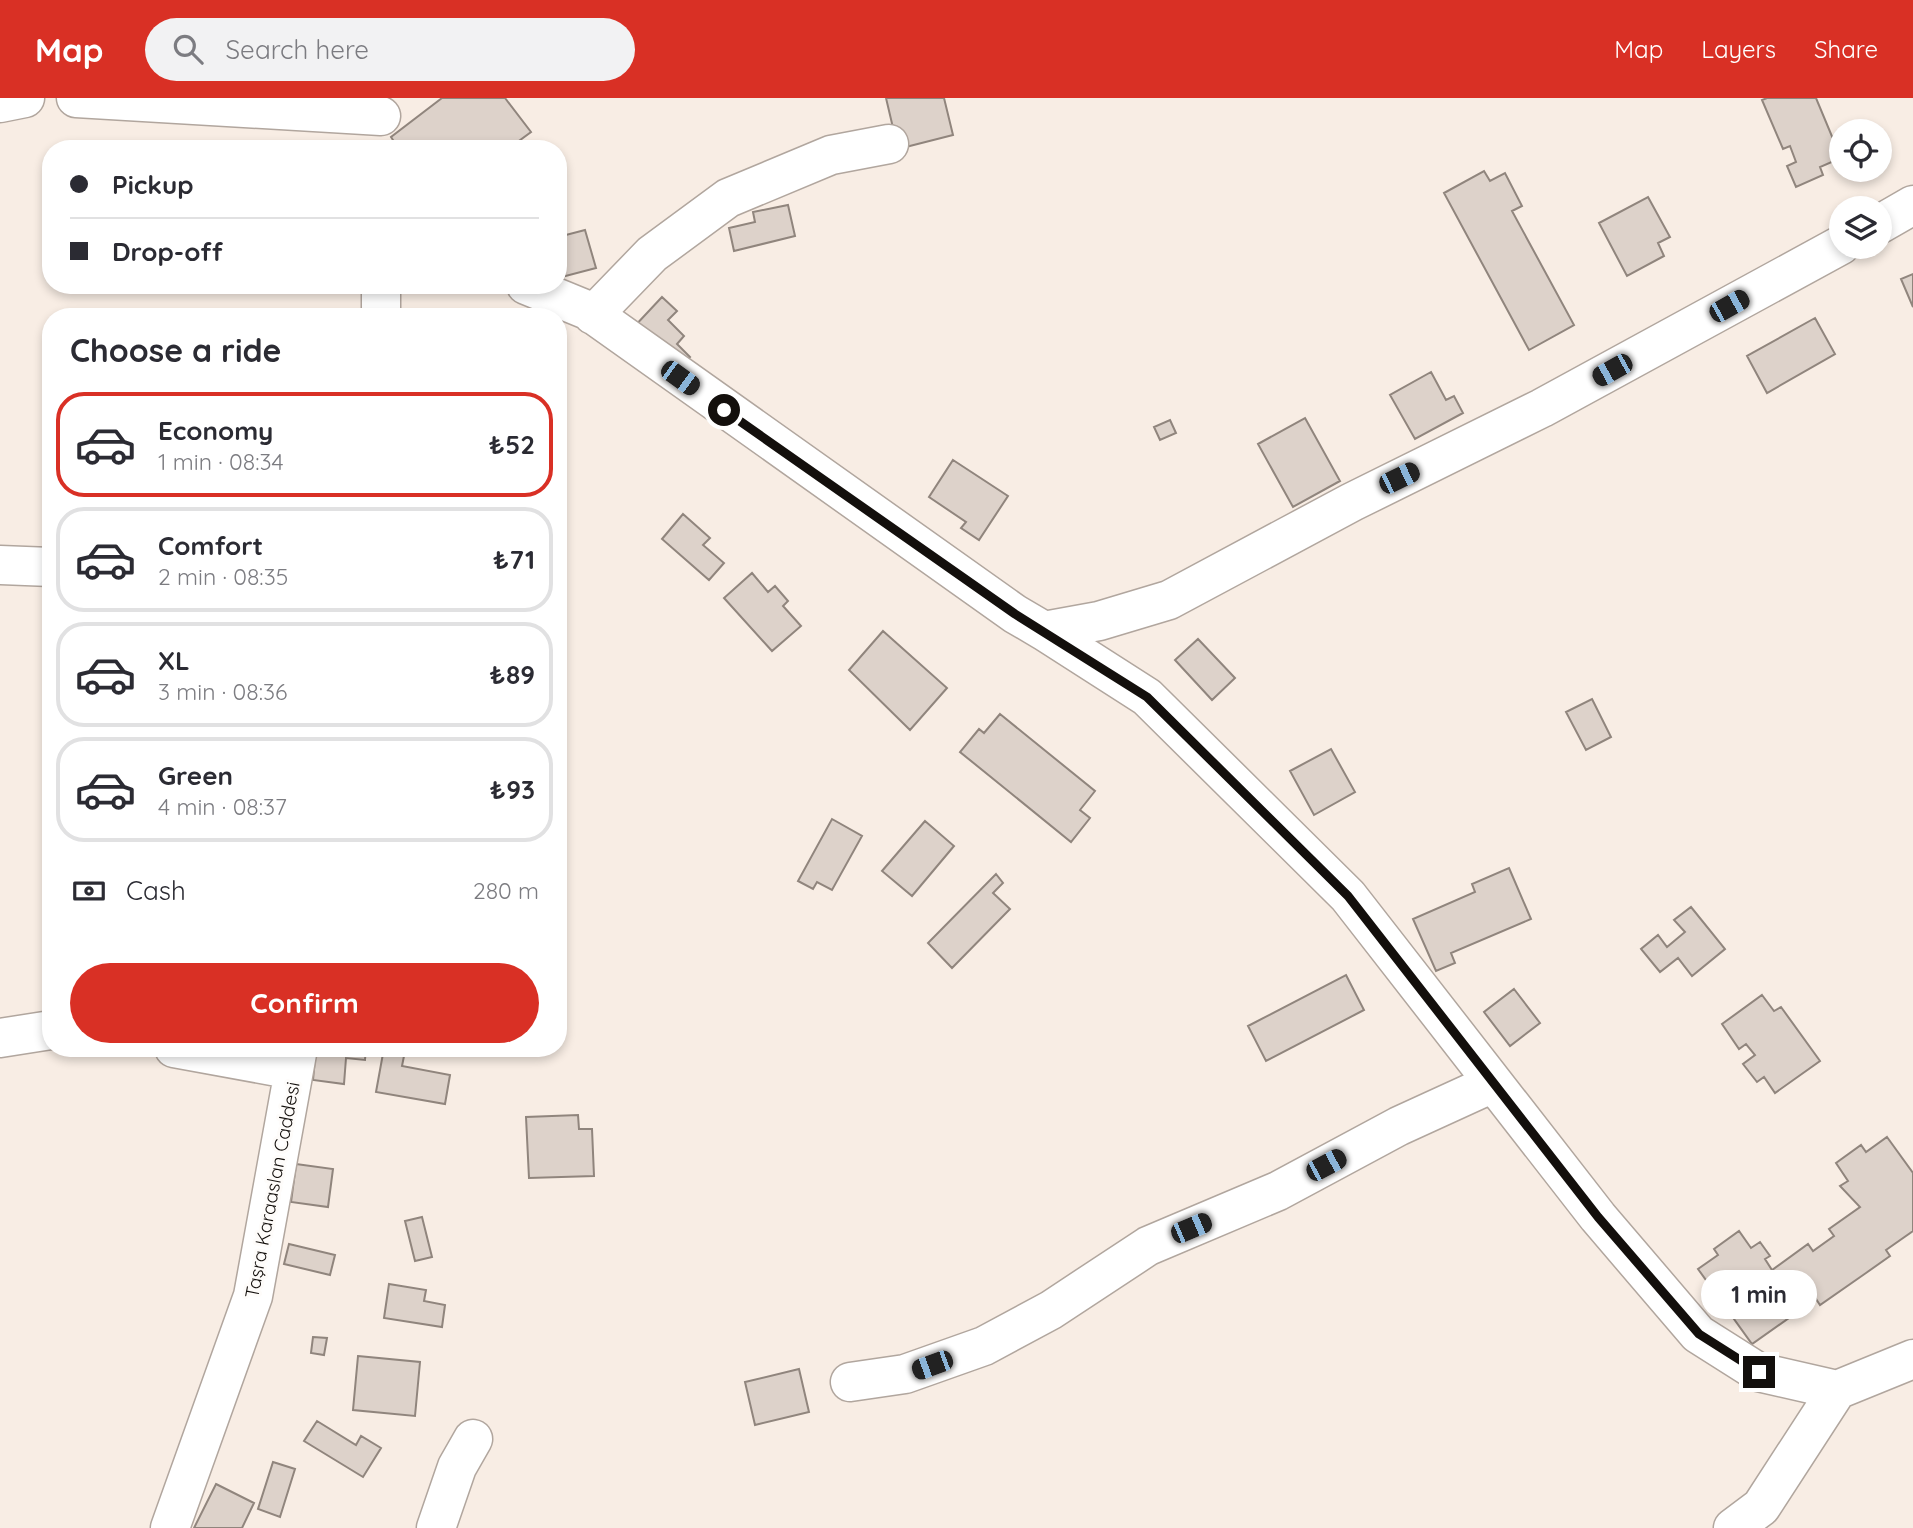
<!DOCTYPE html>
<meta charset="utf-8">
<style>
body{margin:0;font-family:Quicksand,sans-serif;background:#f2f2f3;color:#2b2b33;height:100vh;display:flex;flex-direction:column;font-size:26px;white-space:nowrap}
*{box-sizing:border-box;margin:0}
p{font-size:23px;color:#7c7c81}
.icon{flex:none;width:38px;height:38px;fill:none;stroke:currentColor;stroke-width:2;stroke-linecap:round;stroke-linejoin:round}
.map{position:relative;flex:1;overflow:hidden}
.details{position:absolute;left:42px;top:210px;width:525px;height:749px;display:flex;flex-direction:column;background:#fff;border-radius:28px;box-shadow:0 4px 10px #0003}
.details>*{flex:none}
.hud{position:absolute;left:42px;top:42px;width:525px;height:154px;border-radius:28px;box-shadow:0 4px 10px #0003;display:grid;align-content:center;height:154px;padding:0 28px;background:#fff}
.buttons{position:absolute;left:1829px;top:21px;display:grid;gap:14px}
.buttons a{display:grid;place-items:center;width:63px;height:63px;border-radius:50%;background:#fff;box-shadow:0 4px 10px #0003;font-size:35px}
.end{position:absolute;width:32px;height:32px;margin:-16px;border:9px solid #130f0c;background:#fff;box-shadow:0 0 0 4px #fff}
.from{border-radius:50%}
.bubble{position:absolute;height:49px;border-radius:24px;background:#fff;box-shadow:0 4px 10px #0003;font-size:23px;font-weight:700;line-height:49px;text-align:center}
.car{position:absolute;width:21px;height:42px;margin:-21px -10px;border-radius:9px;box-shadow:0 0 5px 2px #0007;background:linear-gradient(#222 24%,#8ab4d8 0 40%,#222 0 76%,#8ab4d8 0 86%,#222 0)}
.hud b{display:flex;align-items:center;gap:24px;height:66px;font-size:26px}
.hud b+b{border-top:2px solid #e1e1e2}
.hud i{width:18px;height:18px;background:#2b2b33}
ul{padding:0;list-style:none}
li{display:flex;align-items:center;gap:21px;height:105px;margin:0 14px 10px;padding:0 14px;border:4px solid #e1e1e2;border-radius:28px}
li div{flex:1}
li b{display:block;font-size:26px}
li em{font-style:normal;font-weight:700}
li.selected{border-color:#d93025}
li>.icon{width:63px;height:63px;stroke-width:1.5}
h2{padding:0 28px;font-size:32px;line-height:84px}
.pay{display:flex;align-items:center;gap:18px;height:77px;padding:0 28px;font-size:26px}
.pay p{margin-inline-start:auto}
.primary-button{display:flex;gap:14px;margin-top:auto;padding:14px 28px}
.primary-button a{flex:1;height:80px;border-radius:42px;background:#d93025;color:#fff;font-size:28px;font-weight:700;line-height:80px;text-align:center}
header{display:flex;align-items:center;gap:42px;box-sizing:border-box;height:98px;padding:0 35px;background:#d93025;color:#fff}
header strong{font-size:33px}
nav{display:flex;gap:38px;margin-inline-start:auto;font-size:24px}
.search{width:490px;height:63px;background:#f2f2f3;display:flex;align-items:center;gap:18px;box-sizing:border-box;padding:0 24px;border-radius:38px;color:#7c7c81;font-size:26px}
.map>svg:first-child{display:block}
</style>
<header>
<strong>Map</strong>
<div class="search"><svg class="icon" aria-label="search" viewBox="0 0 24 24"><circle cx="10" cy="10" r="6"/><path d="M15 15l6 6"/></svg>Search here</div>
<nav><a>Map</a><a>Layers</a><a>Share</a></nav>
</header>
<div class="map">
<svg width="1913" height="1430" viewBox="0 0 1913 1430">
<rect width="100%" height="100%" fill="#f8ede4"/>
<path fill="#ddd2ca" stroke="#90857d" stroke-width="2" d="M442 0H505L531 34 508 51H399L391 39Z
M886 0H944L953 37 898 51Z
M1767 0H1816L1841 60 1820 69 1823 77 1796 89 1787 68 1796 64 1790 48 1783 51 1762 2Z
M1484 73 1490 83 1505 75 1522 108 1512 113 1574 227 1529 252 1444 95Z
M1648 99 1670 139 1658 145 1664 158 1627 178 1599 125Z
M788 107 795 138 734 153 729 130 755 124 753 114Z
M585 132 596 170 558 180V139Z
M1913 176V209L1901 181Z
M662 199 677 213 668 222 684 238 677 246 690 259 676 273 632 231Z
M1815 220 1835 256 1767 295 1747 258Z
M1431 274 1446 302 1454 298 1463 315 1415 341 1390 297Z
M1305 320 1340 383 1293 409 1258 346Z
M1170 322 1176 335 1160 342 1154 329Z
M953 362 1008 398 979 442 961 430 966 424 929 399Z
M683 416 710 440 703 447 724 465 709 482 662 441Z
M752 475 768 494 775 488 788 503 783 508 801 528 772 553 724 500Z
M883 533 947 590 910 632 849 572Z
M1198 541 1235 580 1212 602 1175 562Z
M1592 601 1611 639 1586 652 1566 614Z
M1000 616 1095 693 1080 712 1090 720 1071 744 960 654 979 631 984 635Z
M1331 651 1355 694 1314 717 1290 673Z
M832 721 862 738 832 792 817 784 813 791 798 783Z
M925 723 954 748 912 798 882 773Z
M1509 770 1531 821 1451 855 1455 865 1436 873 1413 821 1475 794 1472 786Z
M996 776 1003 785 993 795 1010 811 952 870 928 845Z
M1691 809 1725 851 1692 878 1678 860 1660 874 1641 851 1658 837 1667 849 1685 834 1674 822Z
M1346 877 1364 912 1266 963 1248 928Z
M1514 891 1540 925 1510 948 1484 914Z
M1762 897 1774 913 1781 909 1820 963 1775 995 1764 979 1757 984 1743 966 1755 957 1746 946 1739 951 1722 926Z
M316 950H366L365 962 346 960 344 986 313 982Z
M384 950 405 953 402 968 450 977 445 1006 376 994Z
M578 1017 579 1031H592L594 1078 529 1080 526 1019Z
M1887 1039 1913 1075V1133L1886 1152 1890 1158 1866 1175 1820 1207 1816 1201 1752 1246 1698 1171 1718 1157 1714 1151 1739 1133 1751 1150 1760 1144 1770 1158 1765 1161 1772 1172 1808 1146 1813 1153 1834 1138 1829 1131 1860 1109 1840 1088 1848 1083 1836 1065 1861 1047 1866 1054Z
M296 1066 333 1071 328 1109 291 1104Z
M422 1119 432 1159 415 1163 405 1123Z
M289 1146 335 1157 330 1177 284 1166Z
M389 1186 426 1192 424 1203 445 1207 442 1229 384 1220Z
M313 1239 327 1240 324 1257 311 1255Z
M358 1258 420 1264 415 1318 353 1312Z
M799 1271 809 1314 755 1327 745 1284Z
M317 1323 356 1347 361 1338 381 1350 363 1379 304 1343Z
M273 1364 295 1371 280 1419 258 1411Z
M216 1386 254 1405 242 1430H194Z"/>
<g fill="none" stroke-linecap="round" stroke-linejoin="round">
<defs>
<path id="minor" d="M76 0 381 18
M0 5 25 0
M1880 126 1913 107
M381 187V219
M526 187 587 212 1015 516 1044 533 1099 523 1169 502 1352 404 1542 310 1841 147
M593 217 652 156 728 100 831 57 889 46
M0 467 51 469
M1044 533 1147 599 1348 798 1598 1119 1698 1236 1758 1274 1837 1292 1913 1261
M0 940 51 932
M174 950 294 972
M850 1284 905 1276 984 1248 1051 1212 1148 1148 1278 1093 1399 1028 1493 985
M170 1430 253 1198 298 950
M436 1430 457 1369 473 1341
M1733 1430 1761 1409 1837 1292"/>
</defs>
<use href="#minor" stroke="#b1a69e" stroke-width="41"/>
<use href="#minor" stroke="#fff" stroke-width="38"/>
</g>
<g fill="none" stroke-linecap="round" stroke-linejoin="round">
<path stroke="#130f0c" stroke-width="9" d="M724 312 1015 516 1147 599 1348 798 1598 1119 1699 1236 1759 1274"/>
</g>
<g text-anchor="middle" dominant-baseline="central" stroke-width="6" stroke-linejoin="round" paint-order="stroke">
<g font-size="19" fill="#130f0c" stroke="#fefcfa">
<text transform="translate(272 1092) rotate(-79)">Taşra Karaaslan Caddesi</text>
</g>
</g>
</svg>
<div class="buttons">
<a><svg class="icon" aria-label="locate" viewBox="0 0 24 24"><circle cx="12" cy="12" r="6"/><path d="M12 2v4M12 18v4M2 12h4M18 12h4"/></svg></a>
<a><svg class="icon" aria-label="layers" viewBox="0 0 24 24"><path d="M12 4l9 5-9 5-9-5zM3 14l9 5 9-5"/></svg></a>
</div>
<i class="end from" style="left:724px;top:312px"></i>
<i class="end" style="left:1759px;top:1274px"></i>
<div class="bubble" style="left:1701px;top:1172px;width:116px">1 min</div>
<i class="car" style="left:1729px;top:208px;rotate:61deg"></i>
<i class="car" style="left:1612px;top:272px;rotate:241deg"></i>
<i class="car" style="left:680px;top:280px;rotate:126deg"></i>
<i class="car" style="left:1399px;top:380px;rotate:64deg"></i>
<i class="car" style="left:1326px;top:1067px;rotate:62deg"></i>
<i class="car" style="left:1191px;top:1130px;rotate:67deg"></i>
<i class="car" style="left:932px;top:1267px;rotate:250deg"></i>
<div class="hud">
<b><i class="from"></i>Pickup</b>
<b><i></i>Drop-off</b>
</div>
<section class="details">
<h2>Choose a ride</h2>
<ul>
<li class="selected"><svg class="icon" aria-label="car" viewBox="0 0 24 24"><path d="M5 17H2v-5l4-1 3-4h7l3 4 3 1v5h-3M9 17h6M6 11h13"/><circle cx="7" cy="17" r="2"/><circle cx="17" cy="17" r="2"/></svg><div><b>Economy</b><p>1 min · 08:34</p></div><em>₺52</em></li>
<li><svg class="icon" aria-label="car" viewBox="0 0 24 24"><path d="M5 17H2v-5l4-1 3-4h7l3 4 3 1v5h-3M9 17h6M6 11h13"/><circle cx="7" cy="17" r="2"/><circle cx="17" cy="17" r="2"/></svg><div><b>Comfort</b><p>2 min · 08:35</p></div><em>₺71</em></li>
<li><svg class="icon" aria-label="car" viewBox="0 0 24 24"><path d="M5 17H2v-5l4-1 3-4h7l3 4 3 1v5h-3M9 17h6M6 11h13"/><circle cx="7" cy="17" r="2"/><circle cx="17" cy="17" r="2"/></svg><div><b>XL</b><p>3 min · 08:36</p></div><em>₺89</em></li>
<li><svg class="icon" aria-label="car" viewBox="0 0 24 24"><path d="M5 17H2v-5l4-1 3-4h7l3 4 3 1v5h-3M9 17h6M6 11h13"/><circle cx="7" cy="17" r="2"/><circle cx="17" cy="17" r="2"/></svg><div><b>Green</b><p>4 min · 08:37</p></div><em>₺93</em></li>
</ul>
<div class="pay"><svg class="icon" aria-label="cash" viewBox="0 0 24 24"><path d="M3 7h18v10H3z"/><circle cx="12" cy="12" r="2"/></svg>Cash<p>280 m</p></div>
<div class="primary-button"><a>Confirm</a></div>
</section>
</div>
